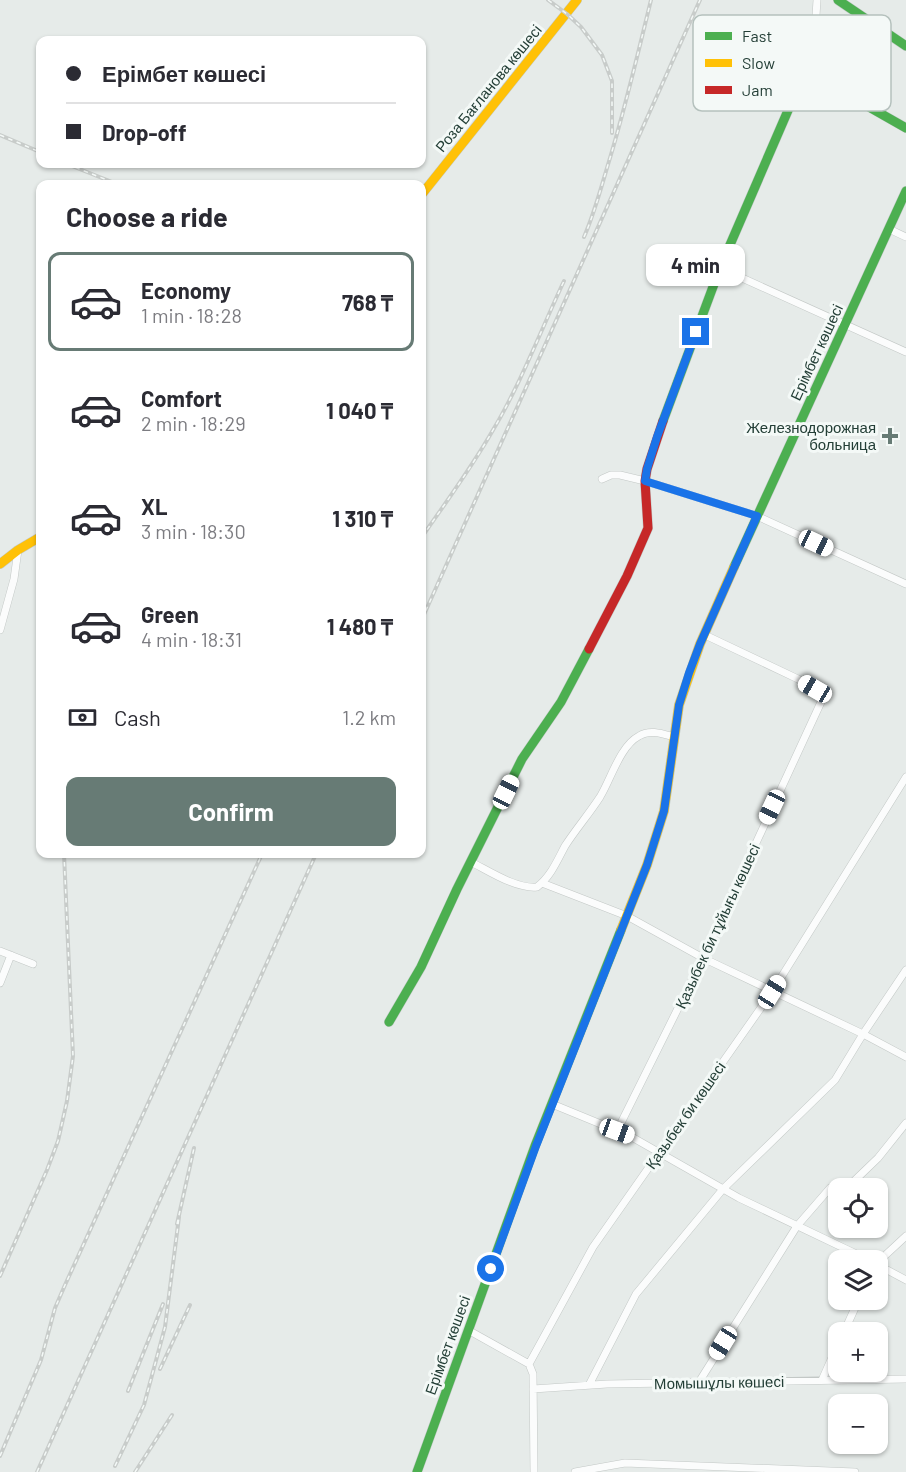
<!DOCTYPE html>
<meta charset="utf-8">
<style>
body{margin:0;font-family:Barlow,sans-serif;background:#f7f7f7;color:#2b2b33;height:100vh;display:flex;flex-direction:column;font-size:22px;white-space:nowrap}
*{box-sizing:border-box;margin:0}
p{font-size:20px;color:#7c7c81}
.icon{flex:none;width:33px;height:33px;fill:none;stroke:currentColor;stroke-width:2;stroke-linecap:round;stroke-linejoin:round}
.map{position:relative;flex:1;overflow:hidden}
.details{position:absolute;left:36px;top:180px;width:390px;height:678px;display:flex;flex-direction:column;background:#fff;border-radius:12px;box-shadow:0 2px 4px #0004}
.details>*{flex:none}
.guide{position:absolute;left:36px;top:36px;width:390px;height:132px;border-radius:12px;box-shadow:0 2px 4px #0004;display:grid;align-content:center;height:132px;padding:0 30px;background:#fff}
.controls{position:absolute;left:828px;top:1178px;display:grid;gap:12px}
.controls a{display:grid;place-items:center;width:60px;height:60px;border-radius:12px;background:#fff;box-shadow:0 2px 4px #0004;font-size:30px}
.end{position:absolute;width:27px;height:27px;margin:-14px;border:8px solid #1a73e8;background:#fff;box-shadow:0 0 0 3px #fff}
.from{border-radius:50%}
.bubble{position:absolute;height:42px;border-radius:12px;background:#fff;box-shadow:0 2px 4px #0004;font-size:20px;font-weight:700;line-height:42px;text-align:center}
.car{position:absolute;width:18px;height:36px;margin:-18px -9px;border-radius:8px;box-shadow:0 0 4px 2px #0007;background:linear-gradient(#fff 24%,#345 0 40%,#fff 0 76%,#345 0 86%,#fff 0)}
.guide b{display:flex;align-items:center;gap:21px;height:57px;font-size:22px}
.guide b+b{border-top:2px solid #e1e1e2}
.guide i{width:15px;height:15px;background:#2b2b33}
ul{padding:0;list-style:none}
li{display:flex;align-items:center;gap:18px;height:99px;margin:0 12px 9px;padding:0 18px;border:3px solid transparent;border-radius:12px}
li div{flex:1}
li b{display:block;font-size:22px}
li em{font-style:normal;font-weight:700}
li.selected{border-color:#677b75}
li>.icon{width:54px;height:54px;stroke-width:1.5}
h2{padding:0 30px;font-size:27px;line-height:72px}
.pay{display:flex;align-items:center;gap:15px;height:66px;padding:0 30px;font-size:22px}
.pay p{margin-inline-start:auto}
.primary-button{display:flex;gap:12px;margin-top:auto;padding:12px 30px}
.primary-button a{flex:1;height:69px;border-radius:12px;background:#677b75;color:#fff;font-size:24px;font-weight:700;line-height:69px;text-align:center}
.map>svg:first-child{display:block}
</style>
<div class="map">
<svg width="906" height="1472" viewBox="0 0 906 1472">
<rect width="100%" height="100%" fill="#e6ebe9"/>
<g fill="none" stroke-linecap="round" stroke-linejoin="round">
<defs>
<path id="street" d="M814 78 813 63 817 0
M889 229 906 237
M720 268 906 352
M602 479 611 475H620L645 481 757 516 906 584
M0 630 14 579 18 550
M471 862C489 871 516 889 537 887 551 876 557 861 565 846 576 829 589 814 600 797 611 779 620 746 639 736 650 729 663 734 674 737
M542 883 627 916 703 958 863 1034 906 1057
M0 951 33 964
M0 983 11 955
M552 1104 630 1136 739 1198 869 1260
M617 1131 703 958 822 700 820 693 815 689 798 679 705 635
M878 1262 906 1236
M878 1265 906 1280
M468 1330 529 1364
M844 1332 859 1299
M822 1380 838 1344
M699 1382 797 1226 830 1188 852 1183 878 1158 906 1123
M589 1385 636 1294 723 1189 835 1080 863 1034 906 970
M533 1389 607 1384 906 1379
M534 1472 533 1374 529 1364 593 1247 772 992 906 777
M575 1472 625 1463 855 1472"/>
<path id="fast" d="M838 0 906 46
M663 421 720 268 799 85 809 78H814L848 95 906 128
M734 567 906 191
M389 1022 421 967 457 889 522 759 561 702 589 649
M417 1472 535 1146 621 930"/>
<path id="slow" d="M422 194 577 0
M0 564 18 550 40 537
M621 930 647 865 664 811 679 705 700 644 734 567"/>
<path id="jam" d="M589 649 627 576 648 528 645 481 647 469 663 421"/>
</defs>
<use href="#street" stroke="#c3c8c6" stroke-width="8"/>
<use href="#fast" stroke="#c1c9c6" stroke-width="10"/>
<use href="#slow" stroke="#c1c9c6" stroke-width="10"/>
<use href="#jam" stroke="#c1c9c6" stroke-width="10"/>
<use href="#street" stroke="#fbfcfc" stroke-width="7"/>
<use href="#fast" stroke="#4caf50" stroke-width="9"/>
<use href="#slow" stroke="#ffc107" stroke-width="9"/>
<use href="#jam" stroke="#c62828" stroke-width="9"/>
<defs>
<path id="rail" d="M548 0 567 14 581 27 602 55 612 81V133
M0 135 40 152
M67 164 117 184
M584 237C595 212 602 184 610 158 626 105 638 53 651 0
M422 537C446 502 472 467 493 430 521 383 541 330 564 281
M422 619 700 0
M177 1224 194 1148
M0 1276 47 1170 58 1141 67 1101 73 1056 64 854
M160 1369 190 1305
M128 1391 163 1304
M0 1456 41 1360 55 1308 65 1285 262 854
M115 1466 144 1405 165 1327 179 1217
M37 1472 316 854
M135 1472 172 1415"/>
</defs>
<use href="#rail" stroke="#c8ccca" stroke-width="4"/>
<use href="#rail" stroke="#f4f9f7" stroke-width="1.5" stroke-dasharray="4.5" stroke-linecap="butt"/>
</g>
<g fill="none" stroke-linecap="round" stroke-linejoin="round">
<path stroke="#1a73e8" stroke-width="8" d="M491 1269 536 1146 647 865 664 811 679 705 689 673 700 644 757 516 645 481 647 469 657 437 696 332"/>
</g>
<path fill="#677b75" stroke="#f4f9f7" stroke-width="2" d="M887 427h6v6h6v6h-6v6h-6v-6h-6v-6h6z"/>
<g text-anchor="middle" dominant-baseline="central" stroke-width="6" stroke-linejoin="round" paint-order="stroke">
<g font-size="15" fill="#233e36" stroke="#f4f9f7">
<text transform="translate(488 88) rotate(-51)">Роза Бағланова көшесі</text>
<text transform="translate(816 352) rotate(-65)">Ерімбет көшесі</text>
<text transform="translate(717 926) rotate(-65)">Қазыбек би тұйығы көшесі</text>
<text transform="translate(685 1115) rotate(-55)">Қазыбек би көшесі</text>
<text transform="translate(447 1345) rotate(-70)">Ерімбет көшесі</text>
<text transform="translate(719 1382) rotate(-1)">Момышұлы көшесі</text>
</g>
<g font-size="15" fill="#233e36" stroke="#f4f9f7" text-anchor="end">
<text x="876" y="427">Железнодорожная<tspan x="876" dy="17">больница</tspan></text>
</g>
</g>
<rect x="693" y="15" width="198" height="96" rx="9" fill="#f4f9f7" stroke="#b5c1bd" stroke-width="1.5"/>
<rect x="705" y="32" width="27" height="8" fill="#4caf50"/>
<rect x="705" y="59" width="27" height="8" fill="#ffc107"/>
<rect x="705" y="86" width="27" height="8" fill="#c62828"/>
<g font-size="16" fill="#233e36">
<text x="742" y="42">Fast</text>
<text x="742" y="69">Slow</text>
<text x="742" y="96">Jam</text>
</g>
</svg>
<div class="controls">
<a><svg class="icon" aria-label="locate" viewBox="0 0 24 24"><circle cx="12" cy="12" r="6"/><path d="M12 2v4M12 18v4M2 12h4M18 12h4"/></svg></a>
<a><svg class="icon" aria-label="layers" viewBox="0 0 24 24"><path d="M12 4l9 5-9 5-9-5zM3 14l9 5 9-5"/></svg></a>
<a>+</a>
<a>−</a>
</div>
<i class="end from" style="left:491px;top:1269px"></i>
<i class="end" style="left:696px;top:332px"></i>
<div class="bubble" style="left:646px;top:244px;width:99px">4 min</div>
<i class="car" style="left:816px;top:543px;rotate:115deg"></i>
<i class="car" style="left:815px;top:689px;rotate:300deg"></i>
<i class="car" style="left:506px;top:792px;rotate:26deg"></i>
<i class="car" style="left:772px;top:807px;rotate:205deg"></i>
<i class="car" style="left:772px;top:992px;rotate:32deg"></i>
<i class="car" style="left:617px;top:1131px;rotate:110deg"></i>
<i class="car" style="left:723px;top:1343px;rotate:212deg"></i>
<div class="guide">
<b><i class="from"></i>Ерімбет көшесі</b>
<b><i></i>Drop-off</b>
</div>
<section class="details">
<h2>Choose a ride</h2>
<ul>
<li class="selected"><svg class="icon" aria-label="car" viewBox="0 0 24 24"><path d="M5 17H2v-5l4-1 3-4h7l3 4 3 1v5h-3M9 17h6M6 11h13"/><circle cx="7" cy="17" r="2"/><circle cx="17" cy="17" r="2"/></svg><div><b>Economy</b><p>1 min · 18:28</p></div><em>768 ₸</em></li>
<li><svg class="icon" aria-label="car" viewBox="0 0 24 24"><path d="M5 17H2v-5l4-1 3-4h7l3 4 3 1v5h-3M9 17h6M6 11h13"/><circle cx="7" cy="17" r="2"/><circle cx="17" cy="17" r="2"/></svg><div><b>Comfort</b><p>2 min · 18:29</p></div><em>1 040 ₸</em></li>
<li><svg class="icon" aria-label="car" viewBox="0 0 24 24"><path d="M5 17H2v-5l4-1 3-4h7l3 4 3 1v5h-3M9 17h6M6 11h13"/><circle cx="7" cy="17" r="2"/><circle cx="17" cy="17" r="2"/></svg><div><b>XL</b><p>3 min · 18:30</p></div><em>1 310 ₸</em></li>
<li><svg class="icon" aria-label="car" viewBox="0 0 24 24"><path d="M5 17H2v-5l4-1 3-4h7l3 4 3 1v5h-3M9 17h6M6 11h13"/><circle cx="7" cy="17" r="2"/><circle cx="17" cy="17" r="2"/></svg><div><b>Green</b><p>4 min · 18:31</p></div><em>1 480 ₸</em></li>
</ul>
<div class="pay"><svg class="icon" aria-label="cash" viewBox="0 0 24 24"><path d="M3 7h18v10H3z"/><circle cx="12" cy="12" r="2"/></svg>Cash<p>1.2 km</p></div>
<div class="primary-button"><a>Confirm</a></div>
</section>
</div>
